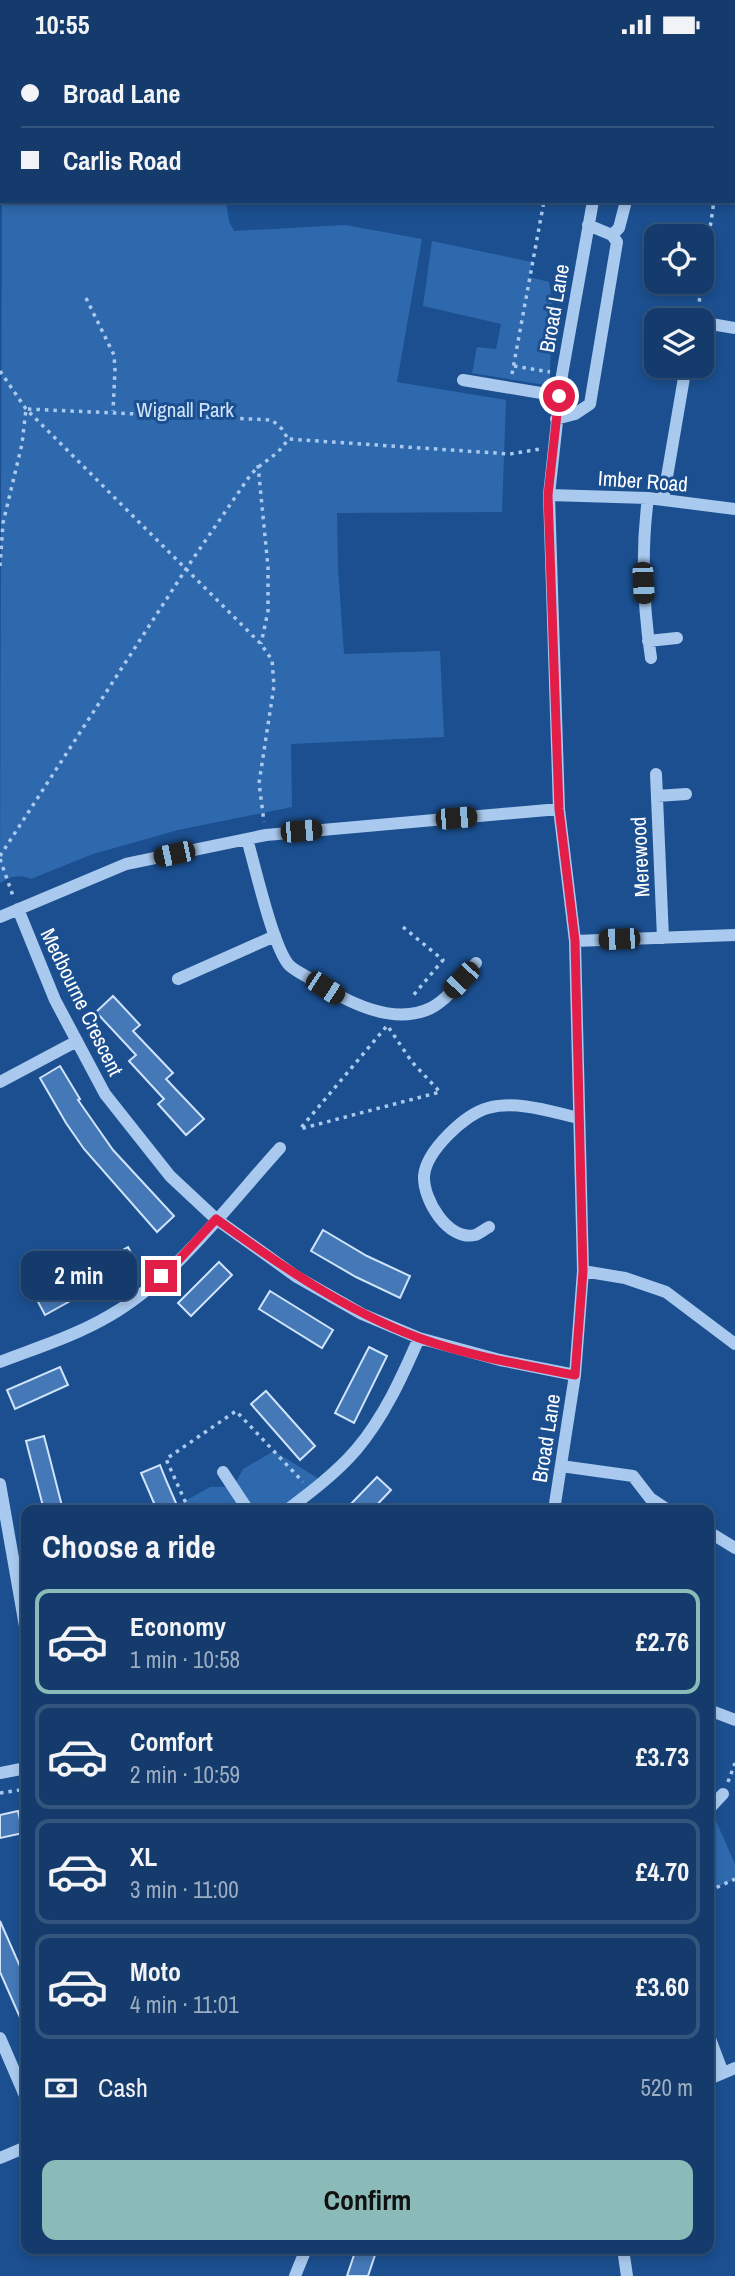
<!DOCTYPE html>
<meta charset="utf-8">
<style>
body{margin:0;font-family:"Archivo Narrow",sans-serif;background:#1d4271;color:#f1f3f6;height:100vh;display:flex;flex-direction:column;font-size:26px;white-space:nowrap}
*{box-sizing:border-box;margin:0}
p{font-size:23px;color:#9dadc1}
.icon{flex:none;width:38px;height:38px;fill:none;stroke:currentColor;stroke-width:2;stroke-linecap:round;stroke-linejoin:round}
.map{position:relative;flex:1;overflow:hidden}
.panel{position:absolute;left:21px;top:1456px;width:693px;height:749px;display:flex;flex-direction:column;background:#143b6b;border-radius:14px;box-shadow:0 4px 10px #0003,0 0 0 2px #33557e}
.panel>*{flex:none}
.hud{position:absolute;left:0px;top:0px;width:735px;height:154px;box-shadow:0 4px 10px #0003,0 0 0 2px #33557e;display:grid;align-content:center;height:154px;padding:0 21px;background:#143b6b}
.controls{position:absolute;left:644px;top:175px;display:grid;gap:14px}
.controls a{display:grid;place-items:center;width:70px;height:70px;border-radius:14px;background:#143b6b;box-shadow:0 4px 10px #0003,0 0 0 2px #33557e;font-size:35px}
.end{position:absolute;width:32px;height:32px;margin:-16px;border:9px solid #e11d48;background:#fff;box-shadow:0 0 0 4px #fff}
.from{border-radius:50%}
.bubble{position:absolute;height:49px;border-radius:14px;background:#143b6b;box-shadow:0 4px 10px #0003,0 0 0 2px #33557e;font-size:23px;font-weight:700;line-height:49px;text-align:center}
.car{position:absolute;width:21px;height:42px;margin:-21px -10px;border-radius:9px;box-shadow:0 0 5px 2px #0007;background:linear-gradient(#222 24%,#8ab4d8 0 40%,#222 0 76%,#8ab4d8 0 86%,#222 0)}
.hud b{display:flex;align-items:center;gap:24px;height:66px;font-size:26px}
.hud b+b{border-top:2px solid #33557e}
.hud i{width:18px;height:18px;background:#f1f3f6}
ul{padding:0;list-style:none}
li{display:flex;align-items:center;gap:21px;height:105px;margin:0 14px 10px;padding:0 7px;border:4px solid #33557e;border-radius:14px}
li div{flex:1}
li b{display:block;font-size:26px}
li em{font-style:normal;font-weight:700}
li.active{border-color:#8bbbb9}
li>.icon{width:63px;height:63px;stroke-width:1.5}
h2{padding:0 21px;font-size:32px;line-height:84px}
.pay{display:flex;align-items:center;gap:18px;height:77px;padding:0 21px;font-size:26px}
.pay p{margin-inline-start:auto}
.button{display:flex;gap:14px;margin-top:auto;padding:14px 21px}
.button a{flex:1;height:80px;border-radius:14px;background:#8bbbb9;color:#111;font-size:28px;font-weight:700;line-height:80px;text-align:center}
.status{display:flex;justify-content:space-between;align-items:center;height:49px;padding:0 35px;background:#143b6b;direction:ltr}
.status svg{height:19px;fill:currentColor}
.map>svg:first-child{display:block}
</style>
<div class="status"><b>10:55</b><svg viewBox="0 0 49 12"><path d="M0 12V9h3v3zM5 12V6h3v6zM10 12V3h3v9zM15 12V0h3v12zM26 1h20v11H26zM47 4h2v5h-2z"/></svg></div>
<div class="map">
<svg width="735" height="2227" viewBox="0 0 735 2227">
<rect width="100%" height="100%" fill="#1b4f8f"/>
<path fill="#2e69ad" d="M2 102V152H226L229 172 234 182 345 176 422 190 397 333 506 351 502 463 337 464 338 519 344 605 440 602 444 688 291 695 292 758 178 781 93 805 31 830C20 825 10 827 0 834Z
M432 192 532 213 529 228 549 233 552 251 550 328 545 336 472 324 477 298 496 300 501 275 423 257Z
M274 1402 324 1433 287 1461H187L185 1452 210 1438H233L243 1420Z
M709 1762 712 1763 735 1815V1830L709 1842Z"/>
<path fill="#4478b7" stroke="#cfe3fa" stroke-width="2" d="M113 947 140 976 133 982 173 1024 166 1030 204 1070 186 1086 158 1055 164 1050 129 1012 136 1006 96 963Z
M60 1017 80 1050 78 1051 113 1101 174 1167 157 1183 84 1100 66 1074 40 1029Z
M323 1181 367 1207 410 1227 400 1249 356 1228 311 1202Z
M128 1198 137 1215 45 1266 36 1249Z
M219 1213 232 1226 191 1267 178 1254Z
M270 1242 333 1281 322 1299 259 1260Z
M369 1298 387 1307 354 1374 335 1364Z
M60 1318 68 1336 15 1360 7 1341Z
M266 1342 315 1397 300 1411 251 1355Z
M44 1387 50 1410 63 1461H44L26 1392Z
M160 1416 166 1431 179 1461H157L141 1424Z
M377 1428 391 1441 372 1461H345Z
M18 1762 23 1784 0 1789V1766Z
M0 1872 26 1931V1982L0 1923Z
M356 2200H377L368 2227H347Z"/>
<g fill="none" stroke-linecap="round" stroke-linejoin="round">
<path stroke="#a9c9ee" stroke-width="3.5" stroke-dasharray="3.5 5" stroke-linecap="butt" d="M72 0V2
M0 54 2 53
M0 99 2 98
M86 249 114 306 115 321 113 362
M698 261 714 152
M514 317 550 323
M0 322 26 360 261 595 272 611 274 637 259 734 264 773
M512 325 544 152
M258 416 268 518V562L261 595
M0 517 3 474 22 395 26 360 272 371 282 380 288 390
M0 807 186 520 249 428C262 411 276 410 288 390L510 405 540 400
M0 810 13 847
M403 878 443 911 411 949
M386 978 300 1080 440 1043 412 1013 389 979
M189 1461 166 1410 236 1362 303 1433
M728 1733 735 1714
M0 1744 26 1740
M709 1842 735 1830"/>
<path stroke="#a9c9ee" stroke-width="12" d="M573 0 576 2
M389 2V0
M682 2 684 0
M0 76H2
M733 81H735
M612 186 619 179 626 152
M702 276 711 275 735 279
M463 331 559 347
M556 370 575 365 590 355 617 193 612 186 588 176
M549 446 648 449 735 460
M648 449C641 502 643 556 651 609
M663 451 686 317
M648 592 677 589
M656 725 663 889
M657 747 686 745
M247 790C255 817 273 898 289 916 295 922 305 926 312 931 344 951 392 978 431 959 449 950 463 928 476 914
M18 860 55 951 105 1045 170 1127 216 1170 297 1228 362 1265 419 1289 500 1311 575 1326
M0 868 126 815 266 786 559 760
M575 892 735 886
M178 930 275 887
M0 1033 77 992
M489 1178C485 1180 479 1185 475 1186 448 1192 423 1151 424 1127 426 1102 465 1065 488 1059 517 1051 552 1063 579 1069
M583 1222 625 1229 666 1243 735 1295
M0 1313C36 1299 75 1287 109 1267 173 1231 230 1154 280 1099
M561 1417 633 1427 650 1449 668 1461
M223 1423 248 1461
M0 1435 26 1583
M287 1461C311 1443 336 1424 356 1401 384 1368 402 1328 419 1289
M554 1461 575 1326 583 1222 575 892 559 760 549 446 562 326 593 152
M709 1483 735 1499
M709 1661 735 1671
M0 1724 26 1719
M709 1760 723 1745
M709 1987 723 2024
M0 1989 26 2049
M709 2030 735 2019
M0 2109 26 2098
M623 2200 627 2227
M295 2227 306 2200"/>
</g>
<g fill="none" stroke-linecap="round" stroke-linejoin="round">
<path stroke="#e11d48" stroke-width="9" d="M161 1227 176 1214 216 1170C280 1216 344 1261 419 1289 469 1307 523 1316 575 1326L583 1222 575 892 559 760 548 446 559 347"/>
</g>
<g text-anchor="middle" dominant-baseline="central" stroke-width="6" stroke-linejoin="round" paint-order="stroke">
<g font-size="21" fill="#fff" stroke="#1b4f8f">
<text transform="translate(554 259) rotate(-80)">Broad Lane</text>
<text transform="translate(643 432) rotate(4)">Imber Road</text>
<text transform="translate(640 808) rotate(-93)">Merewood</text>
<text transform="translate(82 953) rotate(64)">Medbourne Crescent</text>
<text transform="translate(546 1389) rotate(-81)">Broad Lane</text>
</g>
<g font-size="21" fill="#cfe3fa" stroke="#1b4f8f">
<text x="185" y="360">Wignall Park</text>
</g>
</g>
</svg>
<div class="controls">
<a><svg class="icon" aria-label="locate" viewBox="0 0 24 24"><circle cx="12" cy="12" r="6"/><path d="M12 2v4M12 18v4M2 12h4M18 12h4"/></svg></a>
<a><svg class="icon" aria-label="layers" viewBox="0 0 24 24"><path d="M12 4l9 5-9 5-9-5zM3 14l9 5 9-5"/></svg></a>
</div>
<i class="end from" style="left:559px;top:347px"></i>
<i class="end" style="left:161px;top:1227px"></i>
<div class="bubble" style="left:21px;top:1202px;width:116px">2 min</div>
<i class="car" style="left:643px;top:534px;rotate:177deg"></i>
<i class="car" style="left:456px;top:769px;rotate:85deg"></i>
<i class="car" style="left:301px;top:782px;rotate:85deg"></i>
<i class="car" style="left:174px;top:805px;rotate:258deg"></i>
<i class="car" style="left:619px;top:890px;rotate:268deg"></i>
<i class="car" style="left:461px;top:931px;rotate:223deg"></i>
<i class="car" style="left:325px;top:939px;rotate:123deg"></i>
<div class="hud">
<b><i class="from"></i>Broad Lane</b>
<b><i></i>Carlis Road</b>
</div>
<section class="panel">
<h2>Choose a ride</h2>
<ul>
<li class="active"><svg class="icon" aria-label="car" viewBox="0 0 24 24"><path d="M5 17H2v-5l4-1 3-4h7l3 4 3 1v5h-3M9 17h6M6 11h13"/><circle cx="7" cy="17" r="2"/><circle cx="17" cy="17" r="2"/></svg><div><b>Economy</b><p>1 min · 10:58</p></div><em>£2.76</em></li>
<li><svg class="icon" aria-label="car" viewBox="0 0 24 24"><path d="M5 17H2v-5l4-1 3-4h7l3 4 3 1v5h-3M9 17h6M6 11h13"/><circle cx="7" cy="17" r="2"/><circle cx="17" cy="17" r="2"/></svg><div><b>Comfort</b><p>2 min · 10:59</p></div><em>£3.73</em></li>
<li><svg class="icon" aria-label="car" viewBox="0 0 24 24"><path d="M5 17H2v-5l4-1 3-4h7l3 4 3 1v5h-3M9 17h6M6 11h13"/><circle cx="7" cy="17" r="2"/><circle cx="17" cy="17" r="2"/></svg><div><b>XL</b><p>3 min · 11:00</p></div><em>£4.70</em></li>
<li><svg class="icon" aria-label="car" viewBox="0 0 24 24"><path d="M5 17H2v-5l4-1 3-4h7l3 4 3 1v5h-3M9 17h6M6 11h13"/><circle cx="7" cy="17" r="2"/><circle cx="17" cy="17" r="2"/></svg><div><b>Moto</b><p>4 min · 11:01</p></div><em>£3.60</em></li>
</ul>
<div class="pay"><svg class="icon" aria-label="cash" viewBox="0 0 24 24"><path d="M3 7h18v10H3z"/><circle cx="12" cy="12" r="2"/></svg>Cash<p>520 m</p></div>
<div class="button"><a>Confirm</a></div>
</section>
</div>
